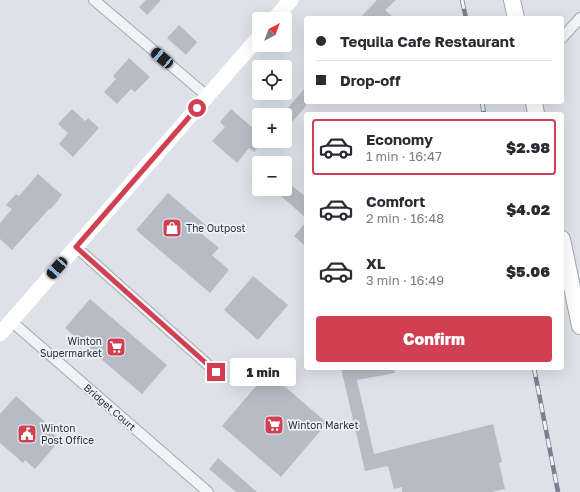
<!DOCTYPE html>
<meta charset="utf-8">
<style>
body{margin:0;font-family:"Golos Text",sans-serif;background:#f7f7f7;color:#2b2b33;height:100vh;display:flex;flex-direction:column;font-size:15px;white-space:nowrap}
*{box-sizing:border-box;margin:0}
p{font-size:13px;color:#7c7c81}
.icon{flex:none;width:22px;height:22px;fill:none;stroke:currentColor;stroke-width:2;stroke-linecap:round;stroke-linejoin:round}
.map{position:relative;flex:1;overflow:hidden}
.panel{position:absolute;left:304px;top:112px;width:260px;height:258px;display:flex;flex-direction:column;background:#fff;border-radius:4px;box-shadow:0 4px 16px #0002}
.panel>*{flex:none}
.top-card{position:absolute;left:304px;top:16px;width:260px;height:88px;border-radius:4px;box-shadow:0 4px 16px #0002;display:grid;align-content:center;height:88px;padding:0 12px;background:#fff}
.needle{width:26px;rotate:41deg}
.buttons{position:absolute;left:252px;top:12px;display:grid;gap:8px}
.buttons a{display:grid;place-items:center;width:40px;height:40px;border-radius:4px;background:#fff;box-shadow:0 4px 16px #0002;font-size:20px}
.end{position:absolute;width:18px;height:18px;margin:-9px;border:5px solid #d14052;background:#fff;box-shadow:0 0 0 2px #fff}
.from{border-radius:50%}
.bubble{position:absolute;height:28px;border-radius:4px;background:#fff;box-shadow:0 4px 16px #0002;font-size:13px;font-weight:800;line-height:28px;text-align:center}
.car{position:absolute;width:12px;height:24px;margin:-12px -6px;border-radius:5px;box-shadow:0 0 3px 1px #0007;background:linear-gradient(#222 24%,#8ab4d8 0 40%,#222 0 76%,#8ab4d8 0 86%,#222 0)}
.top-card b{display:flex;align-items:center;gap:14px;height:38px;font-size:15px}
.top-card b+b{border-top:1px solid #e1e1e2}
.top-card i{width:10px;height:10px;background:#2b2b33}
ul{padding:7px 0 0;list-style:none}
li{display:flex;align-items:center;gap:12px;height:56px;margin:0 8px 6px;padding:0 4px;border:2px solid transparent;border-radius:4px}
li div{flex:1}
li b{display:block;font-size:15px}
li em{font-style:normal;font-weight:800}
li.selected{border-color:#d14052}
li>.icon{width:36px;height:36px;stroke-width:1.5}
.primary-button{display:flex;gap:8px;margin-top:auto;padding:8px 12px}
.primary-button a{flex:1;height:46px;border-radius:4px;background:#d14052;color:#fff;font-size:16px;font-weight:800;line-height:46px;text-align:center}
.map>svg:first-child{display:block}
</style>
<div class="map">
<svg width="580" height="492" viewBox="0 0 580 492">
<rect width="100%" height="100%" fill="#dee2e8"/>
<path fill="#b6bbc5" d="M146 0H161L147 15 139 7Z
M377 0H396L385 10 394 18H360Z
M179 25 197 42 186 55 167 38Z
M129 58 150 77 135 92 131 89 117 104 104 92 116 79 113 76Z
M306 87V106L285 130V111Z
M72 109 85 121 88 118 99 128 73 157 59 144 68 133 58 124Z
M231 109 259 133V146L254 152 249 148 237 163 212 141 225 127 220 122Z
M38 174 62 195 51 209 50 208 12 250 0 239V223L12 209 6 205 16 194 19 196Z
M291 185 306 197V218L281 196Z
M168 193 208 227 202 234 219 248 212 255 229 270 210 293 136 230Z
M306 222V247L294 236Z
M253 276 288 305 258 340 224 310Z
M90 299 167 365 142 394 65 328Z
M341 368H394L395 373 357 380 374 454 493 424 502 462 499 463 505 489 492 492H402V487L394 489 388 466 365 471Z
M268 372 327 423 281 477 222 426Z
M16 396 53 429 50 431 57 437 52 443 55 446 35 469 25 460 23 463 0 443V414Z
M218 458 257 492H236L209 469Z"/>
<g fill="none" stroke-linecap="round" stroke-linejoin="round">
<defs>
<path id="minor" d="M94 0 207 96
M562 38 580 18
M76 247 216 372
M11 321 208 492"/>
<path id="primary" d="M512 0 516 18
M534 102 536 114
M562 239 580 326"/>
</defs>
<use href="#minor" stroke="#a3a9b2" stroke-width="12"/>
<use href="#primary" stroke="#9ea6b4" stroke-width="18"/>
<use href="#minor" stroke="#f1f3f7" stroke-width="10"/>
<path stroke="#fff" stroke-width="15" d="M274 19 291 0
M0 334 259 37"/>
<use href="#primary" stroke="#fff" stroke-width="16"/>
<defs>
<path id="rail" d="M462 0 466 18
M482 102 484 114
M534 368 558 492"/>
</defs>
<use href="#rail" stroke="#788192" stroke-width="4.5"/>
<use href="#rail" stroke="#eef1f6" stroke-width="3" stroke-dasharray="9" stroke-linecap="butt"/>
</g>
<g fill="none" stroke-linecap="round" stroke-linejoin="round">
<path stroke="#d14052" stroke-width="5" d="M197 108 76 247 216 372"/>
</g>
<defs>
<symbol id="shop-square" viewBox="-11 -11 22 22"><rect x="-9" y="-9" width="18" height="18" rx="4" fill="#d14052" stroke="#eef1f6"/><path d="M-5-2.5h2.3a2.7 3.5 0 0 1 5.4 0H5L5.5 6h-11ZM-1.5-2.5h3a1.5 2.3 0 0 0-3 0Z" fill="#fff"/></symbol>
<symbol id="supermarket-square" viewBox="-11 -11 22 22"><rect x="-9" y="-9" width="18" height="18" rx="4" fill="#d14052" stroke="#eef1f6"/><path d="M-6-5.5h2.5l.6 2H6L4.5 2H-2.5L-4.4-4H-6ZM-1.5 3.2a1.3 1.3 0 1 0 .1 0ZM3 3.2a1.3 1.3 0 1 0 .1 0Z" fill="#fff"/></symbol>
<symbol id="civic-square" viewBox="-11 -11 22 22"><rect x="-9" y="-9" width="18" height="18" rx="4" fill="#d14052" stroke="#eef1f6"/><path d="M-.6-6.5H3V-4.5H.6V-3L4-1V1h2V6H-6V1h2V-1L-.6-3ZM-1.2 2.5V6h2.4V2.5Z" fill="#fff"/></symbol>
</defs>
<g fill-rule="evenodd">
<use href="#shop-square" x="161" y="217" width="22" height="22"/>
<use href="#supermarket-square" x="105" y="336" width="22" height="22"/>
<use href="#supermarket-square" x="263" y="414" width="22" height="22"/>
<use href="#civic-square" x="16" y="423" width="22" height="22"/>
</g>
<g text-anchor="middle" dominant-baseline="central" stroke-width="3.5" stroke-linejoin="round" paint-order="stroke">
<g font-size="10" fill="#272f40" stroke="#eef1f6" text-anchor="start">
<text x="186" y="228">The Outpost</text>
<text x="102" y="341" text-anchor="end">Winton<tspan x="102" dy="12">Supermarket</tspan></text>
<text x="288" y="425">Winton Market</text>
<text x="41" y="428">Winton<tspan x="41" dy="12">Post Office</tspan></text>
</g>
<g font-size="10" fill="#272f40" stroke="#eef1f6">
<text transform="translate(110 407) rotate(41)">Bridget Court</text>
</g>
</g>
</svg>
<div class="buttons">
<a><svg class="needle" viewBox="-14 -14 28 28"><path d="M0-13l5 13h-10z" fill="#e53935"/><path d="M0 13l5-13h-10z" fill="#7c7c81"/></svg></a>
<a><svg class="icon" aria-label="locate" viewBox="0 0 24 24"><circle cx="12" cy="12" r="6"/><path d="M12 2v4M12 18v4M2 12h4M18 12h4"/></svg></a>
<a>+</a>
<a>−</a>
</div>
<i class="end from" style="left:197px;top:108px"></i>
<i class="end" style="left:216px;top:372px"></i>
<div class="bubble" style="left:230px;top:358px;width:66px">1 min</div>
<i class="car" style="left:162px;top:58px;rotate:310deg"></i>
<i class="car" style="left:57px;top:268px;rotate:221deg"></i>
<div class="top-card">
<b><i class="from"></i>Tequila Cafe Restaurant</b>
<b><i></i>Drop-off</b>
</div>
<section class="panel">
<ul>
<li class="selected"><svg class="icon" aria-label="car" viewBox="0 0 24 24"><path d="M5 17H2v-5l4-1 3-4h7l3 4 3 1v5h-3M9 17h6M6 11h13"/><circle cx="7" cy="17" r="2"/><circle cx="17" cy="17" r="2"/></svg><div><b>Economy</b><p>1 min · 16:47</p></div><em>$2.98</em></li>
<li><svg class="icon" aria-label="car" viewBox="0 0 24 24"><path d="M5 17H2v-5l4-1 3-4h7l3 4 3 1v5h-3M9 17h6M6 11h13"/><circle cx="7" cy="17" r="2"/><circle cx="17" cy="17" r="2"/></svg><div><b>Comfort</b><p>2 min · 16:48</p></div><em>$4.02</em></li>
<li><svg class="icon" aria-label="car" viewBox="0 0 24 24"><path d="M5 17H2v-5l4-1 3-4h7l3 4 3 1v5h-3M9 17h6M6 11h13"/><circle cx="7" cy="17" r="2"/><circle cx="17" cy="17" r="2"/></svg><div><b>XL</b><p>3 min · 16:49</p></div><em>$5.06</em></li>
</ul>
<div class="primary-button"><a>Confirm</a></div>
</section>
</div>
